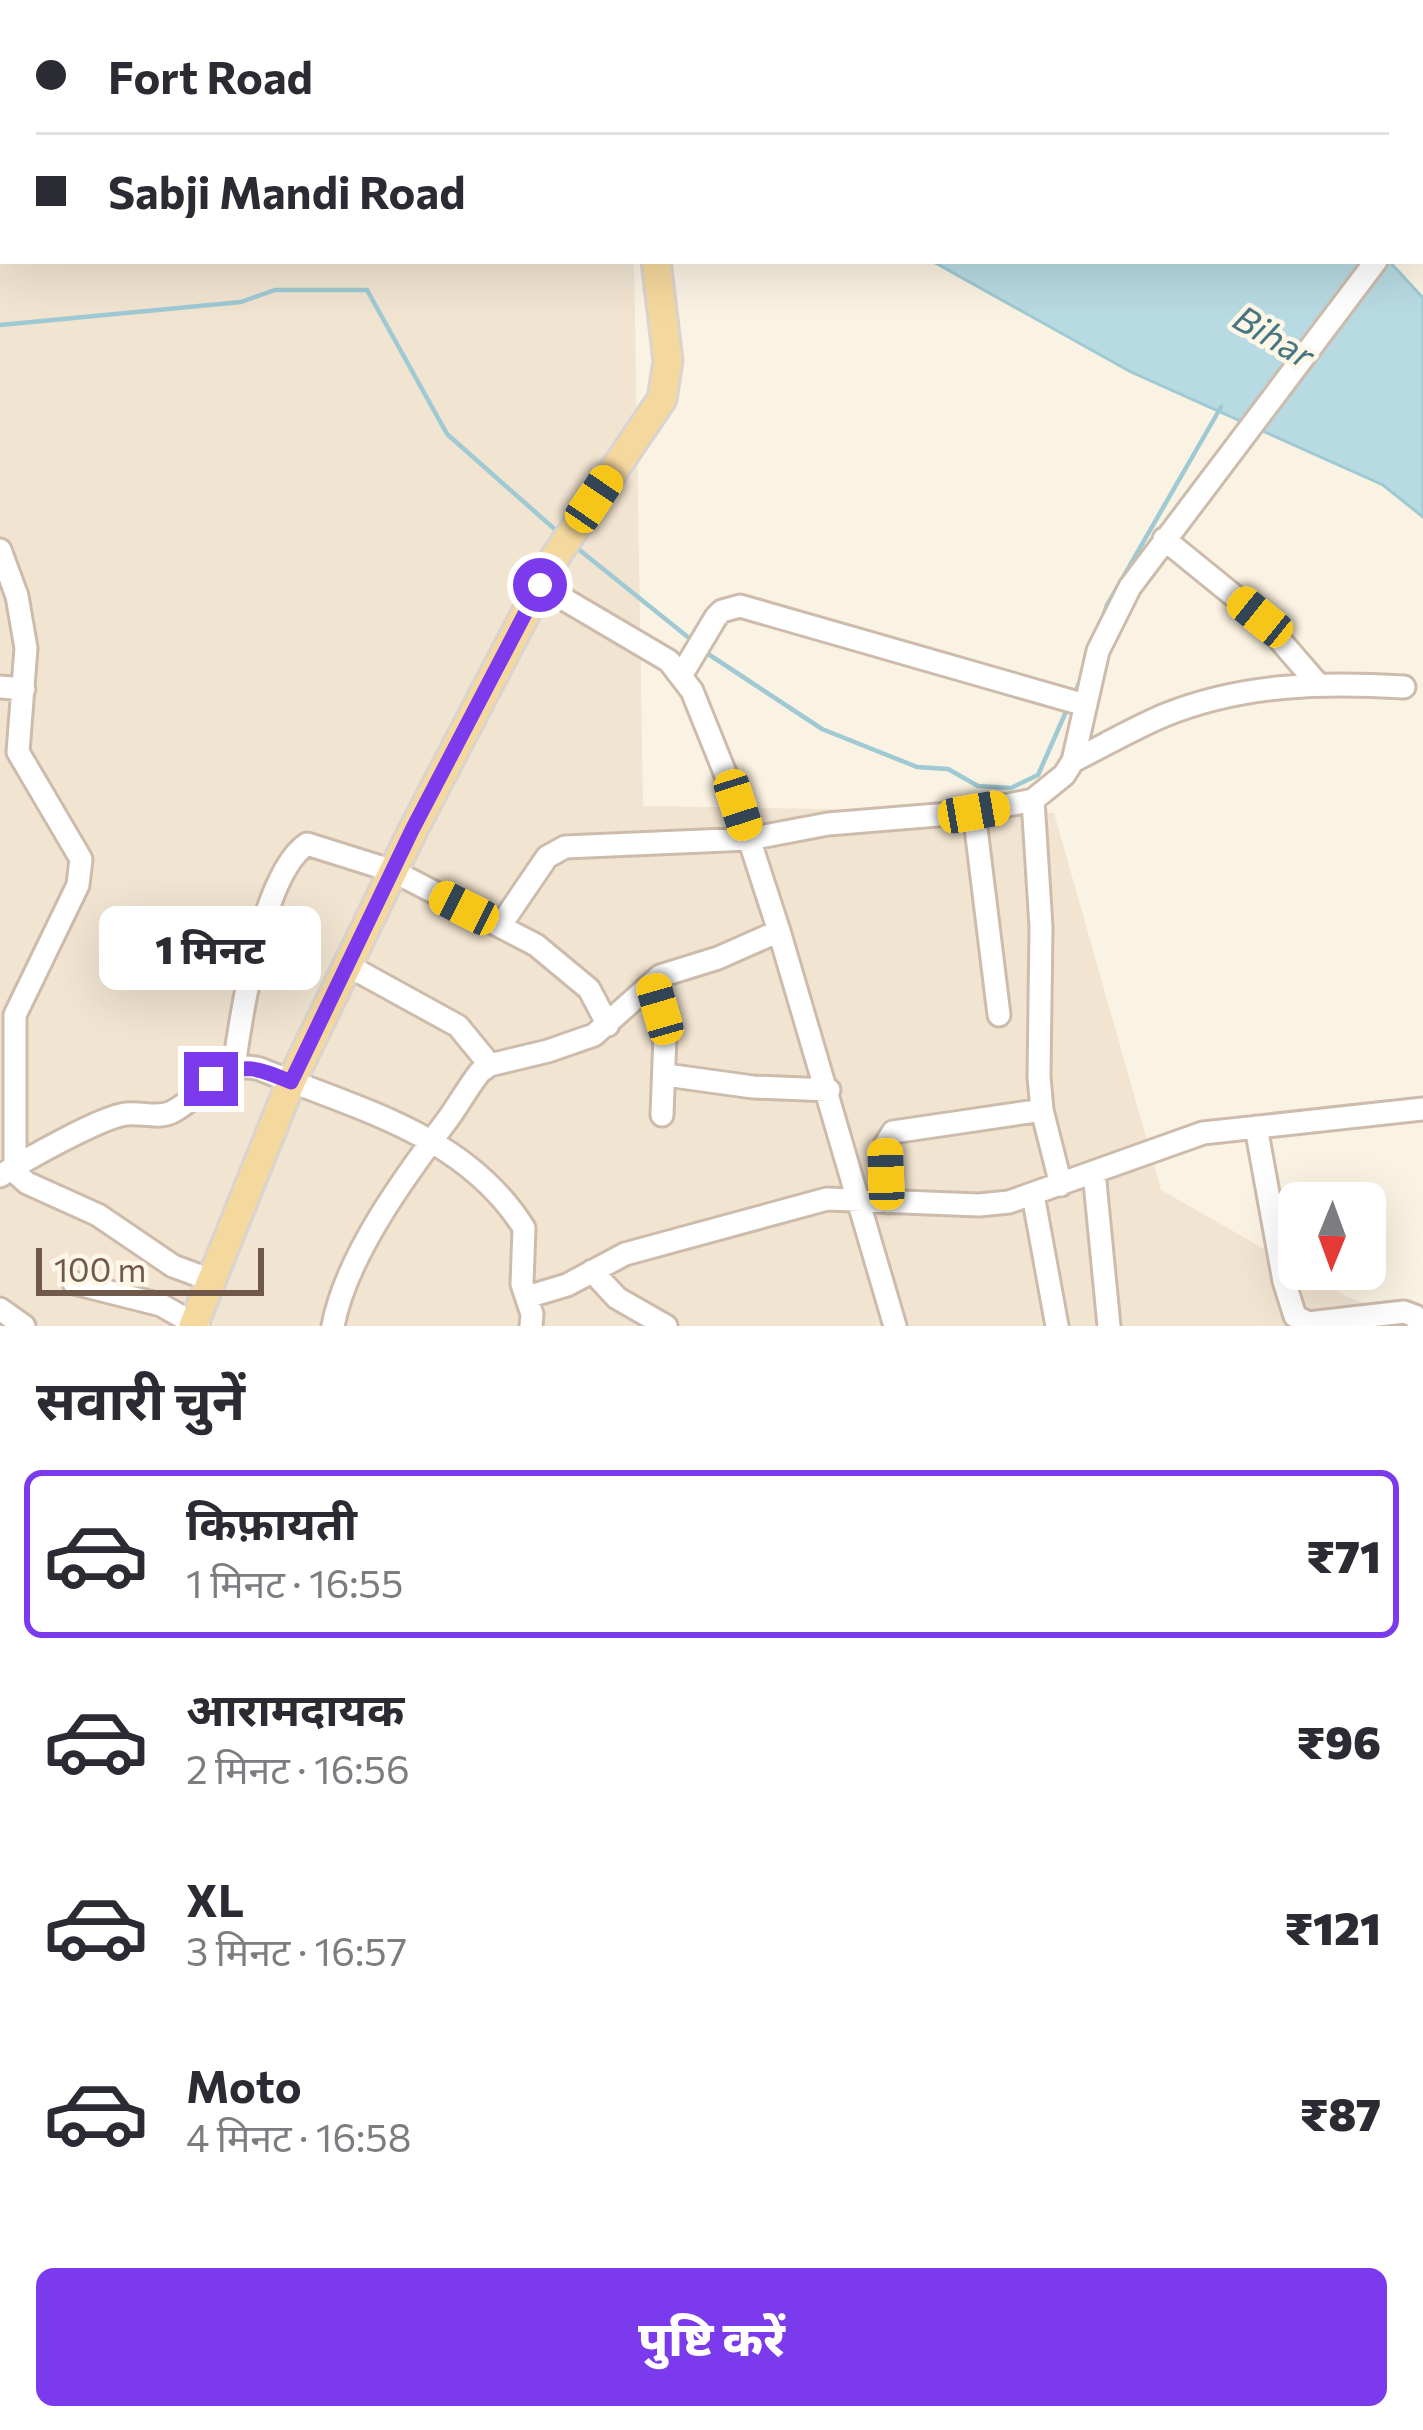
<!DOCTYPE html>
<html lang="hi">
<meta charset="utf-8">
<style>
body{margin:0;font-family:Commissioner,"Noto Sans Devanagari",sans-serif;background:#f2f2f3;color:#2b2b33;height:100vh;display:flex;flex-direction:column;font-size:45px;white-space:nowrap}
*{box-sizing:border-box;margin:0}
p{font-size:39px;color:#7c7c81}
.icon{flex:none;width:66px;height:66px;fill:none;stroke:currentColor;stroke-width:2;stroke-linecap:round;stroke-linejoin:round}
.map{position:relative;height:1326px;overflow:hidden}
.sheet{display:flex;flex-direction:column;background:#fff;flex:1}
.sheet>*{flex:none}
.guide{position:absolute;left:0px;top:0px;width:1425px;height:264px;box-shadow:0 12px 48px #0002;display:grid;align-content:center;height:264px;padding:0 36px;background:#fff}
.needle{width:78px;rotate:181deg}
.tools{position:absolute;left:1278px;top:1182px;display:grid;gap:24px}
.tools a{display:grid;place-items:center;width:108px;height:108px;border-radius:18px;background:#fff;box-shadow:0 12px 48px #0002;font-size:60px}
.scale{position:absolute;left:36px;bottom:30px;width:228px;box-sizing:border-box;padding-left:12px;border:6px solid #70594a;border-top:0;font-size:33px;line-height:42px;white-space:nowrap;color:#70594a;-webkit-text-stroke:9px #fef6e7;paint-order:stroke}
.end{position:absolute;width:54px;height:54px;margin:-27px;border:15px solid #7c3aed;background:#fff;box-shadow:0 0 0 6px #fff}
.from{border-radius:50%}
.bubble{position:absolute;height:84px;border-radius:18px;background:#fff;box-shadow:0 12px 48px #0002;font-size:39px;font-weight:800;line-height:84px;text-align:center}
.car{position:absolute;width:36px;height:72px;margin:-36px -18px;border-radius:15px;box-shadow:0 0 9px 3px #0007;background:linear-gradient(#f5c518 24%,#345 0 40%,#f5c518 0 76%,#345 0 86%,#f5c518 0)}
.guide b{display:flex;align-items:center;gap:42px;height:114px;font-size:45px}
.guide b+b{border-top:3px solid #e1e1e2}
.guide i{width:30px;height:30px;background:#2b2b33}
ul{padding:0;list-style:none}
li{display:flex;align-items:center;gap:36px;height:168px;margin:0 24px 18px;padding:0 12px;border:6px solid transparent;border-radius:18px}
li div{flex:1}
li b{display:block;font-size:45px}
li em{font-style:normal;font-weight:800}
li.selected{border-color:#7c3aed}
li>.icon{width:108px;height:108px;stroke-width:1.5}
h2{padding:0 36px;font-size:54px;line-height:144px}
.action{display:flex;gap:24px;margin-top:auto;padding:24px 36px}
.action a{flex:1;height:138px;border-radius:18px;background:#7c3aed;color:#fff;font-size:48px;font-weight:800;line-height:138px;text-align:center}
.map>svg:first-child{display:block}
</style>
<div class="map">
<svg width="1423" height="1326" viewBox="0 0 1423 1326">
<rect width="100%" height="100%" fill="#faf2e2"/>
<path fill="#f1e4d1" d="M0 0H605L607 3H3V261H634L643 806 1054 813 1161 1190 1348 1297 1423 1326H0Z"/>
<path fill="#b8dae2" stroke="#9fc9d3" stroke-width="3" d="M932 261H1389L1423 298V517L1383 485 1131 372Z"/>
<g fill="none" stroke-linecap="round" stroke-linejoin="round">
<path stroke="#9fc9d3" stroke-width="4.5" d="M0 325 241 302 275 290H367L447 434 559 533
M577 548 694 642
M1099 628 1107 605 1221 407
M702 650 822 729 917 767 948 769 978 786 1011 788 1038 775 1069 705
M1074 695 1084 672"/>
<defs>
<path id="minor" d="M394 0H507
M82 3V0
M1330 3H1346
M1414 3 1415 0
M0 140 3 141
M1422 203H1423
M1164 539 1260 617 1317 683
M0 550 17 596 26 648 18 752 81 859 78 885 15 1015V1166L18 1175 27 1183 98 1215 173 1266 211 1280
M540 585 669 661 692 691 738 805 779 931 895 1326
M682 674 716 617 722 611 740 606 1085 705
M0 687 24 689
M1073 761C1103 746 1134 728 1165 715 1242 684 1322 682 1404 687
M1033 800 1041 927 1039 1077 1042 1110 1061 1185
M974 812 999 1015
M500 926 547 857 565 847 749 839 828 824 974 812 1033 800 1064 775 1073 761 1098 651 1130 587 1376 261
M347 965 458 1026 490 1065
M652 983 665 1035 662 1115
M234 1067C241 1015 263 873 307 844L393 871 536 945 589 989 608 1025
M666 1075 753 1087 829 1090
M1256 1127 1284 1281 1295 1316 1308 1323 1404 1312 1415 1316 1419 1326
M1094 1172 1109 1326
M0 1176C23 1161 101 1117 126 1114 141 1112 158 1119 172 1112 205 1096 218 1058 260 1069 357 1109 465 1134 524 1228L522 1284 532 1314 531 1326
M1033 1195 1057 1326
M888 1202 885 1145 893 1132 1042 1110
M592 1271 617 1298 666 1326
M74 1283 161 1305 198 1326
M527 1297 567 1285 625 1254 827 1199 979 1205 1009 1202 1203 1133 1423 1109
M0 1309 24 1326
M333 1326C346 1256 406 1175 448 1119 459 1104 468 1087 480 1072L490 1065 548 1051 594 1035 660 976 718 958 779 931"/>
<path id="major" d="M0 229 3 219
M193 1326 291 1082 413 830 554 559 662 399 668 361 656 261"/>
</defs>
<use href="#minor" stroke="#cdbcac" stroke-width="27"/>
<use href="#major" stroke="#dad4d0" stroke-width="33"/>
<use href="#minor" stroke="#fff" stroke-width="21"/>
<use href="#major" stroke="#f5d89e" stroke-width="27"/>
</g>
<g fill="none" stroke-linecap="round" stroke-linejoin="round">
<path stroke="#7c3aed" stroke-width="15" d="M211 1079C243 1062 259 1068 291 1082L412 830 540 585"/>
</g>
<g text-anchor="middle" dominant-baseline="central" stroke-width="9" stroke-linejoin="round" paint-order="stroke">
<g font-size="36" font-style="italic" fill="#467682" stroke="#fef6e7">
<text transform="translate(1275 335) rotate(31)">Bihar</text>
</g>
</g>
</svg>
<div class="tools">
<a><svg class="needle" viewBox="-14 -14 28 28"><path d="M0-13l5 13h-10z" fill="#e53935"/><path d="M0 13l5-13h-10z" fill="#7c7c81"/></svg></a>
</div>
<div class="scale">100 m</div>
<i class="end from" style="left:540px;top:585px"></i>
<i class="end" style="left:211px;top:1079px"></i>
<div class="bubble" style="left:99px;top:906px;width:222px">1 मिनट</div>
<i class="car" style="left:594px;top:499px;rotate:34deg"></i>
<i class="car" style="left:1260px;top:617px;rotate:309deg"></i>
<i class="car" style="left:738px;top:805px;rotate:162deg"></i>
<i class="car" style="left:974px;top:812px;rotate:80deg"></i>
<i class="car" style="left:464px;top:908px;rotate:297deg"></i>
<i class="car" style="left:660px;top:1009px;rotate:344deg"></i>
<i class="car" style="left:886px;top:1174px;rotate:358deg"></i>
<div class="guide">
<b><i class="from"></i>Fort Road</b>
<b><i></i>Sabji Mandi Road</b>
</div>
</div>
<section class="sheet">
<h2>सवारी चुनें</h2>
<ul>
<li class="selected"><svg class="icon" aria-label="car" viewBox="0 0 24 24"><path d="M5 17H2v-5l4-1 3-4h7l3 4 3 1v5h-3M9 17h6M6 11h13"/><circle cx="7" cy="17" r="2"/><circle cx="17" cy="17" r="2"/></svg><div><b>किफ़ायती</b><p>1 मिनट · 16:55</p></div><em>₹71</em></li>
<li><svg class="icon" aria-label="car" viewBox="0 0 24 24"><path d="M5 17H2v-5l4-1 3-4h7l3 4 3 1v5h-3M9 17h6M6 11h13"/><circle cx="7" cy="17" r="2"/><circle cx="17" cy="17" r="2"/></svg><div><b>आरामदायक</b><p>2 मिनट · 16:56</p></div><em>₹96</em></li>
<li><svg class="icon" aria-label="car" viewBox="0 0 24 24"><path d="M5 17H2v-5l4-1 3-4h7l3 4 3 1v5h-3M9 17h6M6 11h13"/><circle cx="7" cy="17" r="2"/><circle cx="17" cy="17" r="2"/></svg><div><b>XL</b><p>3 मिनट · 16:57</p></div><em>₹121</em></li>
<li><svg class="icon" aria-label="car" viewBox="0 0 24 24"><path d="M5 17H2v-5l4-1 3-4h7l3 4 3 1v5h-3M9 17h6M6 11h13"/><circle cx="7" cy="17" r="2"/><circle cx="17" cy="17" r="2"/></svg><div><b>Moto</b><p>4 मिनट · 16:58</p></div><em>₹87</em></li>
</ul>
<div class="action"><a>पुष्टि करें</a></div>
</section>
